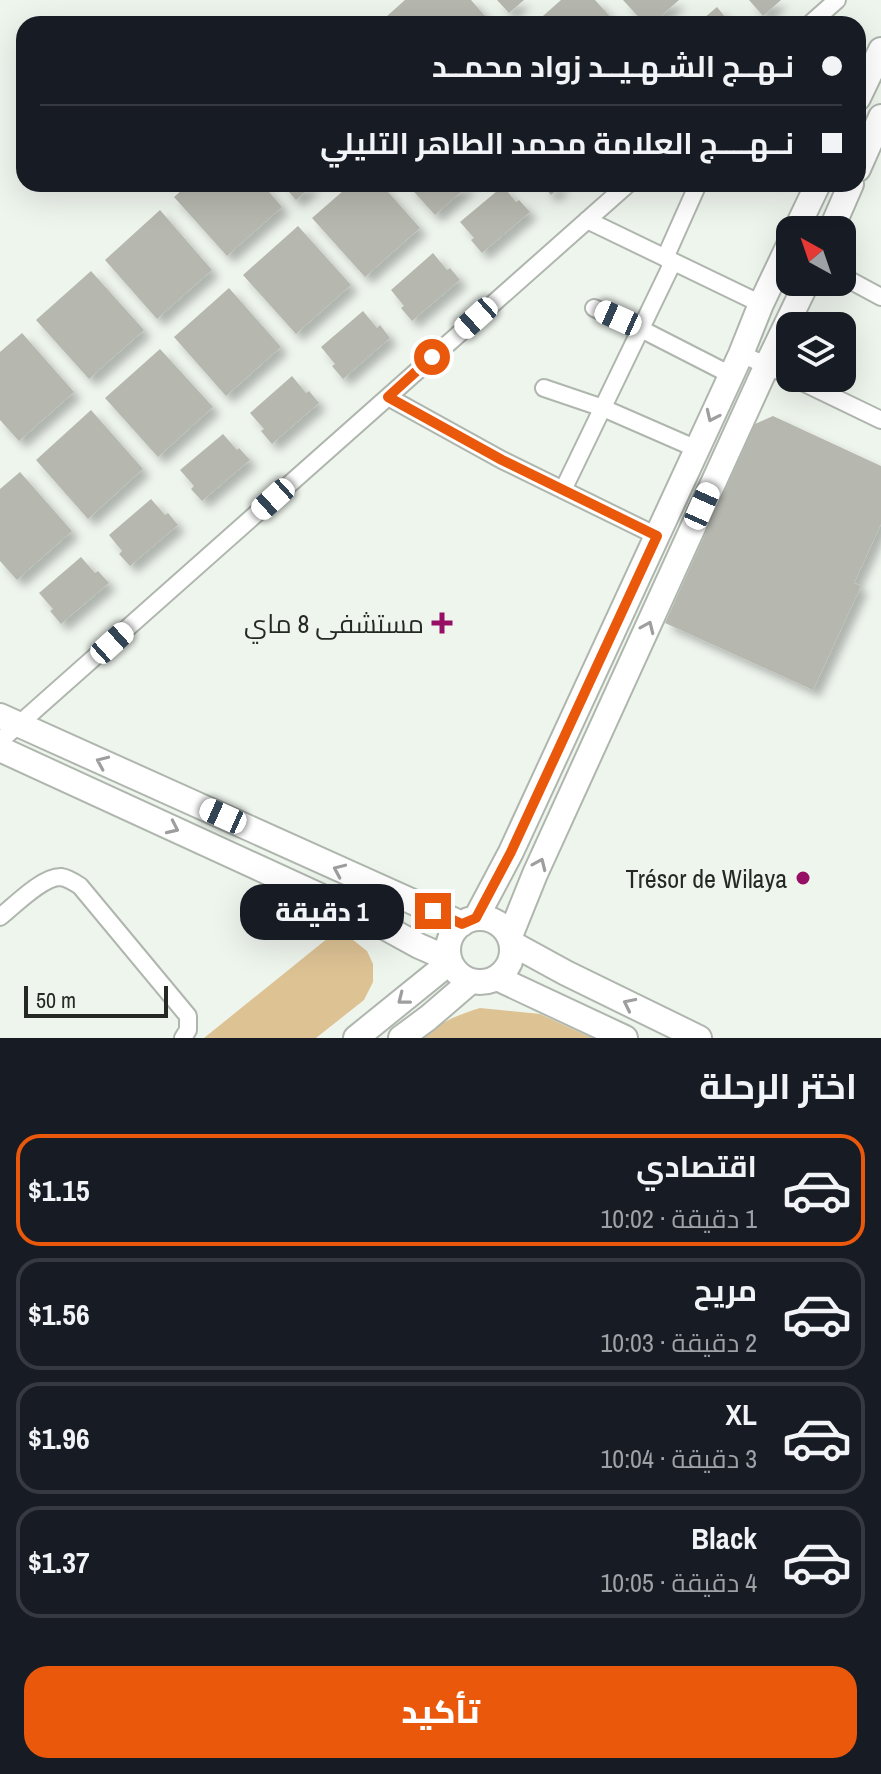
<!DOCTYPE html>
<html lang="ar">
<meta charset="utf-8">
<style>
body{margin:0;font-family:"Archivo Narrow",Cairo,sans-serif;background:#242831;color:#f1f3f6;direction:rtl;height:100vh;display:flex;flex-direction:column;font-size:30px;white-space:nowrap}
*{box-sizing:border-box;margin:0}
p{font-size:26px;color:#9ea1a6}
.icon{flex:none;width:44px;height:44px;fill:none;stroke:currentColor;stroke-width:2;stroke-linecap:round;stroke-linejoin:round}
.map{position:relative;height:1038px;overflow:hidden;direction:ltr}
.drawer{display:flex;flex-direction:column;background:#171b24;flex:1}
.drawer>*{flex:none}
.banner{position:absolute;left:16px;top:16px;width:850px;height:176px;border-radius:24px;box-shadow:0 8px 32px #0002;direction:rtl;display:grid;align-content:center;height:176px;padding:0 24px;background:#171b24}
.needle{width:52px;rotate:320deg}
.tools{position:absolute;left:776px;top:216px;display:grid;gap:16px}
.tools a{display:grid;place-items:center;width:80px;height:80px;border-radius:16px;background:#171b24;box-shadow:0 8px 32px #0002;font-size:40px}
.scale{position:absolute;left:24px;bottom:20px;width:144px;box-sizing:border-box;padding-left:8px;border:4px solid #252825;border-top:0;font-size:22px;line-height:28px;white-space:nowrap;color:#252825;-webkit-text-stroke:6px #eef5ed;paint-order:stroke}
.end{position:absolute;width:36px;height:36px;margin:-18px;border:10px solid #ea580c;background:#fff;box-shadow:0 0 0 4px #fff}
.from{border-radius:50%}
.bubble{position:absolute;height:56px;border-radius:24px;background:#171b24;box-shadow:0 8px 32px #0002;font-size:26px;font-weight:800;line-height:56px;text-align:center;direction:rtl}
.car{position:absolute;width:24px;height:48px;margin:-24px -12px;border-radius:10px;box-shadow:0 0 6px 2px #0007;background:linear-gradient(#fff 24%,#345 0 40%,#fff 0 76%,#345 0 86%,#fff 0)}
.banner b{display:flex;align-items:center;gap:28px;height:76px;font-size:30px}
.banner b+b{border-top:2px solid #363941}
.banner i{width:20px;height:20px;background:#f1f3f6}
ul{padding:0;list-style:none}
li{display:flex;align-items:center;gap:24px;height:112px;margin:0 16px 12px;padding:0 8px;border:4px solid #363941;border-radius:24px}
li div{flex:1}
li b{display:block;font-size:30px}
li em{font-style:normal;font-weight:800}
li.current{border-color:#ea580c}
li>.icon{width:72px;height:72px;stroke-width:1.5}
h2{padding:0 24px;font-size:36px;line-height:96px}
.button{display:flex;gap:16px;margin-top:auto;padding:16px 24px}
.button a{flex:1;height:92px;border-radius:24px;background:#ea580c;color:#fff;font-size:32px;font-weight:800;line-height:92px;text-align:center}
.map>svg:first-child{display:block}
</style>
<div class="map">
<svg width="881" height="1038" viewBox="0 0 881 1038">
<defs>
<filter id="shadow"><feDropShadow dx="7" dy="7" stdDeviation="4" flood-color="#0004"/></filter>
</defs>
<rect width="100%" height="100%" fill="#eef5ed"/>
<path fill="#ddc294" d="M333 934 352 939 367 951 373 964V982L364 1000 316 1038H204Z
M480 1008 540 1014 592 1038H420C439 1023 457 1015 480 1008Z"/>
<path fill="#b6b7ae" filter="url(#shadow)" d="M405 0H471L492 24H393L386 17Z
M497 0H524L509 13Z
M561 0H595L617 24H534Z
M623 0H679L652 24H645Z
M749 0H781L763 16Z
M717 7 731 24H697Z
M189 184H262L282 207 227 256 174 197Z
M282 184H314L296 200Z
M351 184H381L420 228 365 277 312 218Z
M407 184H470L435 215Z
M542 184H564L551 195Z
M503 186 516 202 519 200 530 212 482 253 471 240 474 238 460 222Z
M160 210 212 270 157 319 105 260Z
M298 226 351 285 296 334 243 275Z
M433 253 447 270 450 268 460 280 412 321 401 308 404 306 391 290Z
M91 271 144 330 89 379 36 320Z
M229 288 281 347 226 396 174 337Z
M363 311 377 328 380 325 390 338 343 379 332 366 335 364 321 347Z
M22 333 74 392 19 441 0 420V352Z
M160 349 213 407 158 457 105 398Z
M292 376 306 393 309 391 319 403 272 444 261 431 264 429 250 413Z
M91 410 143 469 88 519 36 460Z
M773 416 881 466V524L854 583 861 586 813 690 665 623 755 424Z
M223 434 237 450 239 448 250 460 202 501 191 489 194 486 180 470Z
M20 472 72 531 17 580 0 561V489Z
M151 499 165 515 168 513 178 525 130 566 119 554 122 551 109 535Z
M81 557 95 573 98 571 109 583 61 624 50 611 53 609 39 593Z"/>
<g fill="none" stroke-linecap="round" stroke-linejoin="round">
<defs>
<path id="street" d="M810 24 837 0
M587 220 761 304
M665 258 698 184
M842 276 881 297
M594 308 641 329 731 375
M741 354 790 376
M794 378 881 420
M544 388 603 408 697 449
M388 397 502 460 657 536
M563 490 673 262
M0 741 628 184
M0 917C14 906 43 876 61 877 68 878 74 882 80 886L188 1016V1030L183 1038"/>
<path id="secondary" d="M858 98 881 50
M858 169 881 117
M796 230 818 184
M831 230 851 184
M0 716 462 924
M0 749 370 919 419 946 449 959
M448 950a32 32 0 1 1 64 0a32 32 0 1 1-64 0Z
M476 918 511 852 741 354 761 304 790 243
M510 936 535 874 767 365 807 282
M513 944 566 973 699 1038
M497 978 625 1038
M356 1038 450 962
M401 1038 428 1018 471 981"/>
</defs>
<use href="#street" stroke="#afb6ae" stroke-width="20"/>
<use href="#secondary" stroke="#afb6ae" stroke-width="28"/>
<use href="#street" stroke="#fff" stroke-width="16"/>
<use href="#secondary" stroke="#fff" stroke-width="24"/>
</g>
<defs><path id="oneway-chevron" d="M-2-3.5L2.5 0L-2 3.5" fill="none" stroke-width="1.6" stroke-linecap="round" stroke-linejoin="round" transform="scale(2)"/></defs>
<g stroke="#9d9e9d">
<use href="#oneway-chevron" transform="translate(712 416) rotate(115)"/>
<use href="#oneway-chevron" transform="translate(648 627) rotate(-66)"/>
<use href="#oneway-chevron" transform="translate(102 762) rotate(-156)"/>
<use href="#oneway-chevron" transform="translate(173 828) rotate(25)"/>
<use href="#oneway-chevron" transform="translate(540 864) rotate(-66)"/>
<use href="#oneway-chevron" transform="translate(339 870) rotate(-156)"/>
<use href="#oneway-chevron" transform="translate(403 999) rotate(142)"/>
<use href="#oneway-chevron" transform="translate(629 1004) rotate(-154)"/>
</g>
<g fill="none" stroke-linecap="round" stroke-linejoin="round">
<path stroke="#ea580c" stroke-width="10" d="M432 357 388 397 502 460 657 536 511 852 476 918 462 924 433 911"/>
</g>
<g fill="#970f64" stroke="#eef5ed" stroke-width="3">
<path d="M438 611h8v8h8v8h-8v8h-8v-8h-8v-8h8z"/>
<circle cx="803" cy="878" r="8"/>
</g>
<g text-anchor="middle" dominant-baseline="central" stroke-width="8" stroke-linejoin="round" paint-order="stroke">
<g font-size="26" fill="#252825" stroke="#eef5ed" text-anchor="end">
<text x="424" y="623">مستشفى 8 ماي</text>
<text x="787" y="878">Trésor de Wilaya</text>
</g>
</g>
</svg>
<div class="tools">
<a><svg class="needle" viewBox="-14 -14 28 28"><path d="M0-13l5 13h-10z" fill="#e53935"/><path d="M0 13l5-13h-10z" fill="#9ea1a6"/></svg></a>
<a><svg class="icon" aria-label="layers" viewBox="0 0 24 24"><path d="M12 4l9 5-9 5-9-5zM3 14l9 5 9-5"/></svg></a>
</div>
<div class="scale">50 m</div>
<i class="end from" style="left:432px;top:357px"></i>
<i class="end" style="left:433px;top:911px"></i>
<div class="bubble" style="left:240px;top:884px;width:164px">1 دقيقة</div>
<i class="car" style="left:476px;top:318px;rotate:228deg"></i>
<i class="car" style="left:618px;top:318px;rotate:294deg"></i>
<i class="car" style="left:273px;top:499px;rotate:228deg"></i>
<i class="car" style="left:702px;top:506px;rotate:24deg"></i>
<i class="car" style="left:112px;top:643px;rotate:48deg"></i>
<i class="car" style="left:223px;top:816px;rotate:294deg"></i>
<div class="banner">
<b><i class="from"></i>نـهــج الشـهـيــد زواد محمــد</b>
<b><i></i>نــهــــج العلامة محمد الطاهر التليلي</b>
</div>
</div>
<section class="drawer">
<h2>اختر الرحلة</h2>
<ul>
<li class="current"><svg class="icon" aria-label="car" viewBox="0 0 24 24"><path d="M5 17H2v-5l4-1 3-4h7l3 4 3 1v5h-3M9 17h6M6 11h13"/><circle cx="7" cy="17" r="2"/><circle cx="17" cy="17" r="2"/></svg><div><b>اقتصادي</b><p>1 دقيقة · 10:02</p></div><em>$1.15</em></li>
<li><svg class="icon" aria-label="car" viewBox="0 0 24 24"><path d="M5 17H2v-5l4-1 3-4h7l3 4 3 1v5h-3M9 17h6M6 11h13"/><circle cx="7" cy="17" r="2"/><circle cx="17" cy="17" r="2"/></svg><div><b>مريح</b><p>2 دقيقة · 10:03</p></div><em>$1.56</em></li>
<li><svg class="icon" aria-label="car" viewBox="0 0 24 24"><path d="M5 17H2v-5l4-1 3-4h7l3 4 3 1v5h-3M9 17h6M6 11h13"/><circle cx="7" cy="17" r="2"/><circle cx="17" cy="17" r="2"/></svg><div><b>XL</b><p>3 دقيقة · 10:04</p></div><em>$1.96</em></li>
<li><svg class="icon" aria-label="car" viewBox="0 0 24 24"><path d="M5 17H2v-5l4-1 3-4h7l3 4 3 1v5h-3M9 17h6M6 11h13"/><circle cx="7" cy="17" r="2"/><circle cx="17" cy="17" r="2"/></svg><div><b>Black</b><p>4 دقيقة · 10:05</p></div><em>$1.37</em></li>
</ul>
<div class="button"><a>تأكيد</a></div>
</section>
